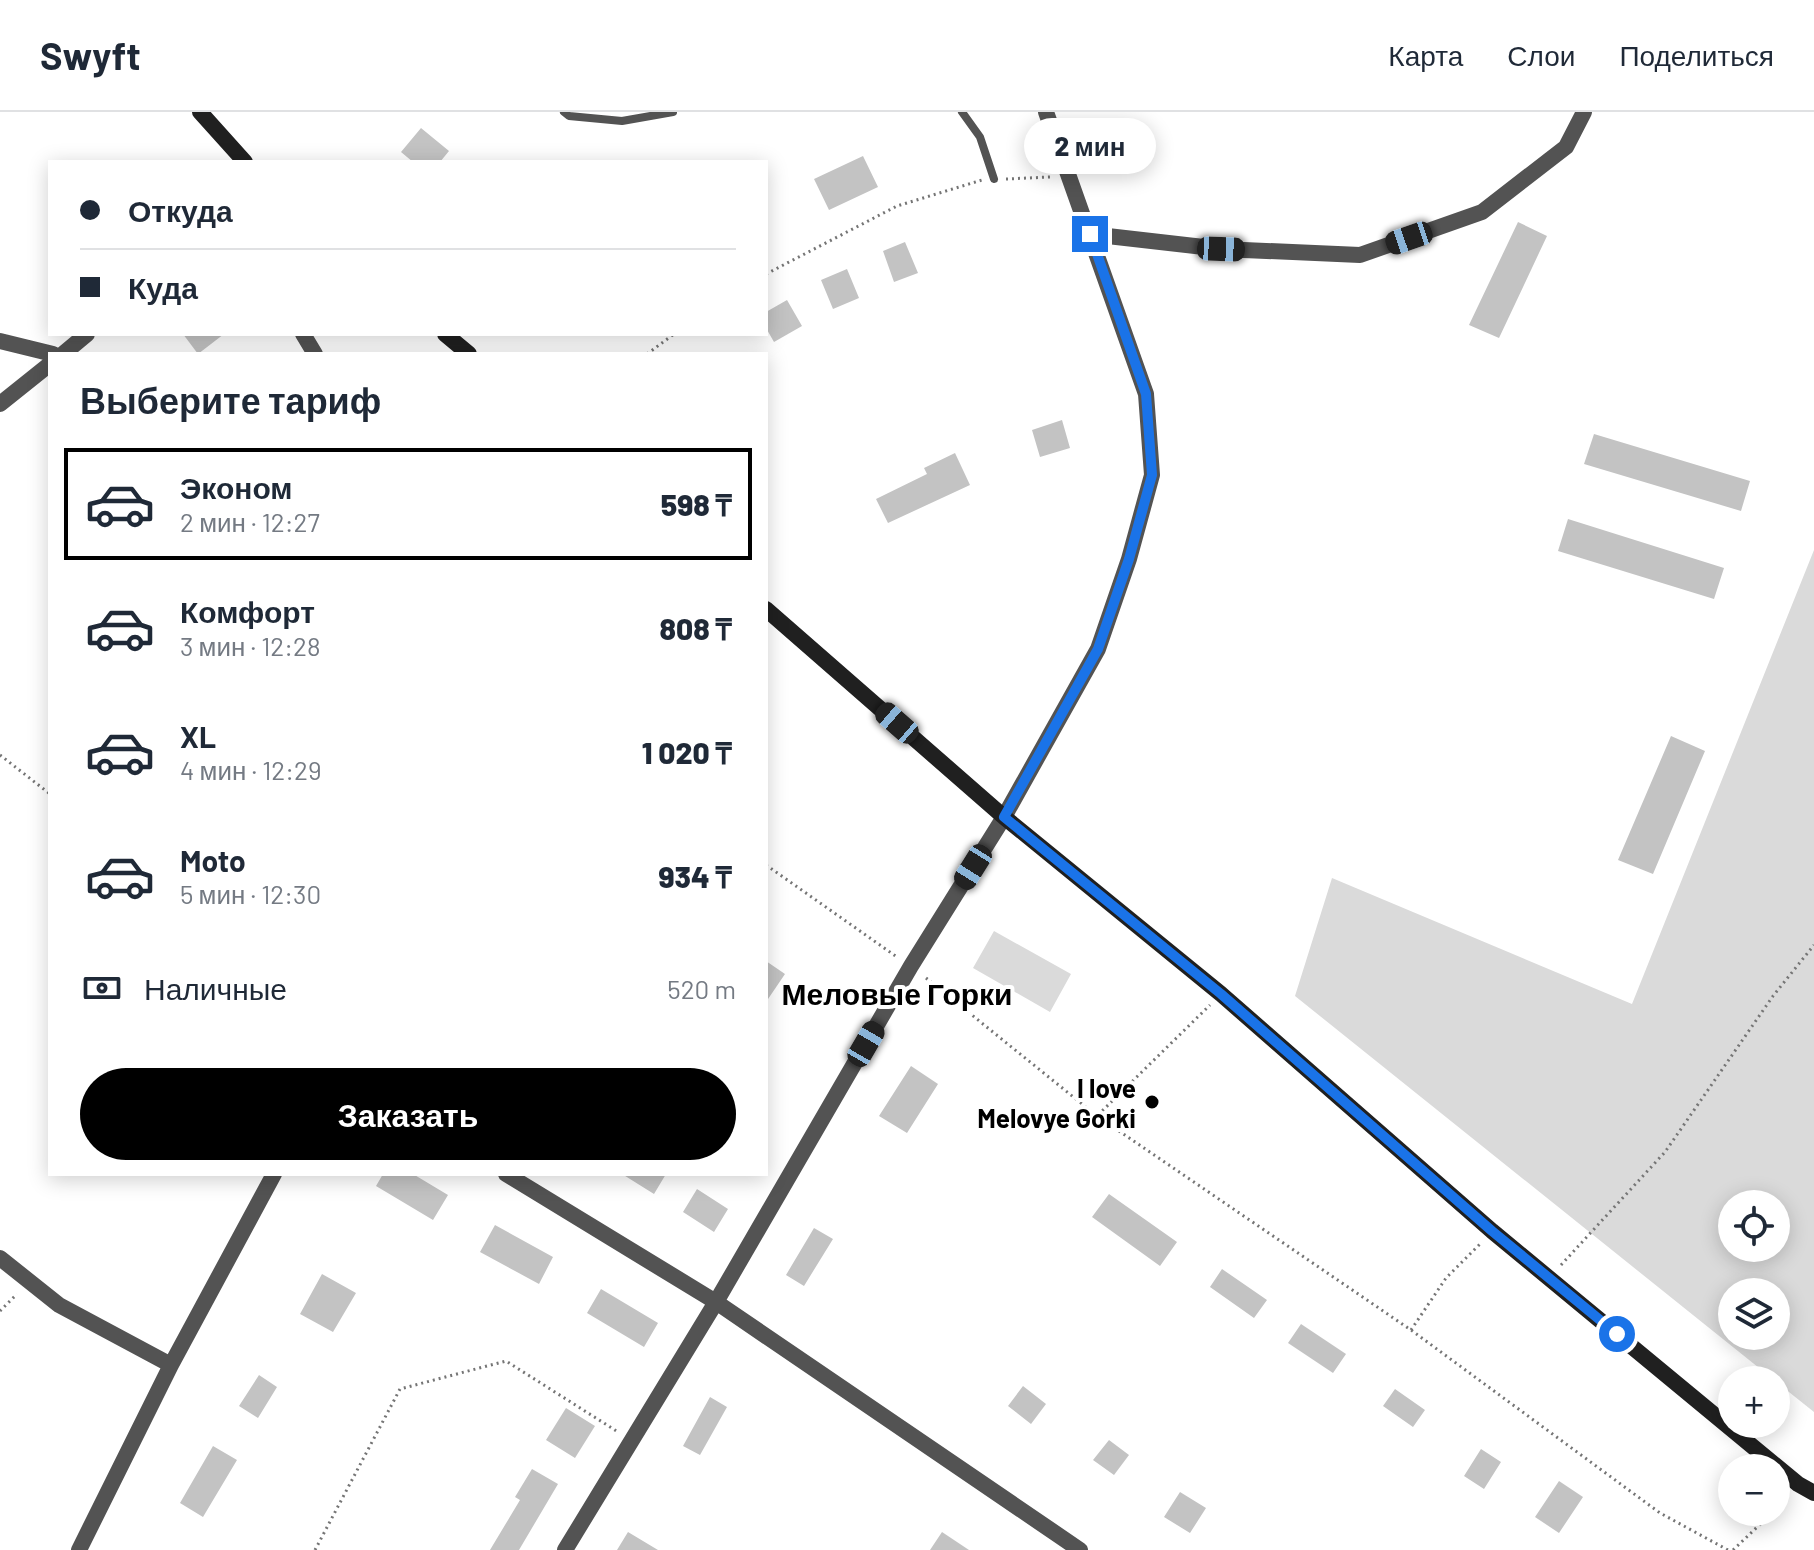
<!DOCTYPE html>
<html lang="ru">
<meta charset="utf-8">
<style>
body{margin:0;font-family:Barlow,sans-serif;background:#f2f2f3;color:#1f2937;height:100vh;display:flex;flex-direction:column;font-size:30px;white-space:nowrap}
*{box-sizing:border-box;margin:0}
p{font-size:26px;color:#747a83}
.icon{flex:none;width:44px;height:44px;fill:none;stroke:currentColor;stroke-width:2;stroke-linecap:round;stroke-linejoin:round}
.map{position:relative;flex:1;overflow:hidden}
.side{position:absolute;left:48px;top:240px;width:720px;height:824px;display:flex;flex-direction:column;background:#fff;border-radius:0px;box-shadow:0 4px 20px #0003}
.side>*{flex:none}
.top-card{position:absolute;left:48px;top:48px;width:720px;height:176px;border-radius:0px;box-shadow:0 4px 20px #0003;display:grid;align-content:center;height:176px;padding:0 32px;background:#fff}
.controls{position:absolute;left:1718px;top:1078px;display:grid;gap:16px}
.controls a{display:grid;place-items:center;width:72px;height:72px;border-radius:50%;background:#fff;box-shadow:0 4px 20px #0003;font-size:40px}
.end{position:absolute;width:36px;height:36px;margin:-18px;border:10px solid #1a73e8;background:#fff;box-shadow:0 0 0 4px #fff}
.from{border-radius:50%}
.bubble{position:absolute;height:56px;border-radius:28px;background:#fff;box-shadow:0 4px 20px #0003;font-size:26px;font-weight:800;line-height:56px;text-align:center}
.car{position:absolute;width:24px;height:48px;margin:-24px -12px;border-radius:10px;box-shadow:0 0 6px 2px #0007;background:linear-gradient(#222 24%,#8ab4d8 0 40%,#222 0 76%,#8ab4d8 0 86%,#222 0)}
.top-card b{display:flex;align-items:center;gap:28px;height:76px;font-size:30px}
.top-card b+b{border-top:2px solid #e0e1e3}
.top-card i{width:20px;height:20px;background:#1f2937}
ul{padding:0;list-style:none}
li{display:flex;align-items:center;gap:24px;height:112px;margin:0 16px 12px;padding:0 16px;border:4px solid transparent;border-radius:0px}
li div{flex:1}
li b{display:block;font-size:30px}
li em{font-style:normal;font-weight:800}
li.on{border-color:#000}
li>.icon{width:72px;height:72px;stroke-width:1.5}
h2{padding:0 32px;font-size:36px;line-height:96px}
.pay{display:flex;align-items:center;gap:20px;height:88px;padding:0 32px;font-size:30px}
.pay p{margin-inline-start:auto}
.action{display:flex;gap:16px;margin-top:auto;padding:16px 32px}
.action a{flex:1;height:92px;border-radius:48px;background:#000;color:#fff;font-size:32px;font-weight:800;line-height:92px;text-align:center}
header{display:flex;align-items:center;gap:48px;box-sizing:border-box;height:112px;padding:0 40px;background:#fff;border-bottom:2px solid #e0e1e3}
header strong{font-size:38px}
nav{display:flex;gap:44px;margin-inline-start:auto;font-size:28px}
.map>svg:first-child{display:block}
</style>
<header>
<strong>Swyft</strong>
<nav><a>Карта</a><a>Слои</a><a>Поделиться</a></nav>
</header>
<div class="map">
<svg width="1814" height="1438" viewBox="0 0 1814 1438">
<rect width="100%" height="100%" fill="#fff"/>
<path fill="#dadada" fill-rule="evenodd" d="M1814 438V1300L1295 884 1332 766 1632 892ZM1732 1092H1776V1136H1732ZM1732 1180H1776V1224H1732Z
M994 819 1071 862 1050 900 973 856Z"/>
<path fill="#c3c3c3" d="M421 16 449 39 440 50H413L401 40Z
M863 44 878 75 829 98 814 67Z
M1518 110 1547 124 1499 226 1469 213Z
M905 130 918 161 894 170 883 139Z
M847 157 859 186 833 197 821 168Z
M787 188 802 214 774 230 766 216V200Z
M183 222H224L198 242Z
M1062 308 1070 336 1040 345 1032 318Z
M1594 322 1750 369 1741 399 1584 352Z
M955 341 970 373 888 411 876 387 927 362 924 356Z
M1568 407 1724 456 1714 487 1558 439Z
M1671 624 1705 639 1653 762 1618 748Z
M766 849 785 862 766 890Z
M911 954 938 972 907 1021 879 1004Z
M383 1062H413L448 1083 433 1108 376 1074Z
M622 1062H666L654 1082Z
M697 1077 728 1097 714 1120 683 1100Z
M1109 1082 1177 1130 1160 1154 1092 1105Z
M495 1113 553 1145 539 1172 480 1140Z
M814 1116 833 1127 804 1174 786 1163Z
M1222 1157 1267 1188 1254 1206 1210 1175Z
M322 1162 356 1181 333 1220 300 1202Z
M601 1177 658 1211 644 1235 587 1201Z
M1301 1212 1346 1242 1333 1261 1288 1231Z
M259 1263 277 1275 258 1306 239 1294Z
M1023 1274 1046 1292 1031 1312 1008 1294Z
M1395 1277 1425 1298 1413 1315 1383 1294Z
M710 1285 727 1295 700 1343 683 1334Z
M566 1296 595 1314 575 1346 546 1328Z
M1109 1328 1129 1343 1114 1363 1093 1348Z
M213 1334 237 1348 203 1405 180 1391Z
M1481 1337 1501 1350 1484 1377 1464 1364Z
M532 1357 558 1372 519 1438H490L520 1388 515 1385Z
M1559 1369 1583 1385 1559 1421 1535 1405Z
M1180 1380 1206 1396 1190 1421 1164 1405Z
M628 1420 658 1438H617Z
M942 1420 969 1438H930Z"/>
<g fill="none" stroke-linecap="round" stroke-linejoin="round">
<path stroke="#757575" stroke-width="3" stroke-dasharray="2 4" stroke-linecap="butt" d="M1006 67 1050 65
M766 162 897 94 982 68
M647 242 674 222
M0 643 50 682
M766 753 897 845
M926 866 1097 1004 1411 1218 1660 1401 1728 1438
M1098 1003 1210 893
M1561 1153 1665 1040 1773 884 1814 833
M0 1199 17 1182
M1411 1218 1446 1166 1481 1131
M1776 1397 1787 1385
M315 1438 400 1277 506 1249 618 1320
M1733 1438 1773 1400"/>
<path stroke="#535353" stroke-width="8" d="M564 0 569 4 622 9 673 0
M962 0 980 25 994 67"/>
<path stroke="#535353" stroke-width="16" d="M1090 122 1221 137 1360 143 1482 100 1566 35 1584 0
M303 222 315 242
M0 229 53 242
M63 242 87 222
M0 292 50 252
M506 1062 716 1190 1080 1438
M0 1146 59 1193 171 1253
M79 1438 171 1253 274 1062
M565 1438 716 1190 911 854 1004 705 1098 537 1129 447 1152 363 1146 282 1046 0"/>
<path stroke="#202020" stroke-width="16" d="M200 0 245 50
M445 222 469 242
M766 497 1004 705 1221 882 1492 1119 1798 1372 1814 1381"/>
</g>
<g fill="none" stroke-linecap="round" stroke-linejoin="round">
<path stroke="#1a73e8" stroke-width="10" d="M1090 122 1146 282 1152 363 1129 447 1098 537 1004 705 1221 882 1492 1119 1617 1222"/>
</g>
<circle fill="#000" stroke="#fff" stroke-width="3" cx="1152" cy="990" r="8"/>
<g text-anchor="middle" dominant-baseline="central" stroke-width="8" stroke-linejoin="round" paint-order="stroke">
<g font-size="26" font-weight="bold" fill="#000" stroke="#fff" text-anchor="end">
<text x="1136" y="975">I love<tspan x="1136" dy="30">Melovye Gorki</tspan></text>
</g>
<g font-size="30" font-weight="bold" fill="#000" stroke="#fff">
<text x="897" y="881">Меловые Горки</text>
</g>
</g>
</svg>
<div class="controls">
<a><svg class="icon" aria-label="locate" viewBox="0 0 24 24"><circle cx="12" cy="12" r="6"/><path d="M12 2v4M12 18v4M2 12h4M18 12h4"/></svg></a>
<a><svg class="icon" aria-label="layers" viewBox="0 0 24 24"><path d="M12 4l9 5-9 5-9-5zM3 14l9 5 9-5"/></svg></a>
<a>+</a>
<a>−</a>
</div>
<i class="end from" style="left:1617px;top:1222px"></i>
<i class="end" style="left:1090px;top:122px"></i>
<div class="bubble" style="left:1024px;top:6px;width:132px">2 мин</div>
<i class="car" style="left:1409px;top:126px;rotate:251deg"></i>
<i class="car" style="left:1221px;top:137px;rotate:92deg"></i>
<i class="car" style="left:897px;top:611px;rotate:311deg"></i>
<i class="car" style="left:973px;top:755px;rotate:212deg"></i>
<i class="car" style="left:866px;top:932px;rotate:30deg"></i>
<div class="top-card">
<b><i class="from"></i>Откуда</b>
<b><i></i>Куда</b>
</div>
<section class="side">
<h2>Выберите тариф</h2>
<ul>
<li class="on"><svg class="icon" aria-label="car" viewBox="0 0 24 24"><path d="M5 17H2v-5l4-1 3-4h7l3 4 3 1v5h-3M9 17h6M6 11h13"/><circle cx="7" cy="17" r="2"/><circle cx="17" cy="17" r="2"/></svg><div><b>Эконом</b><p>2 мин · 12:27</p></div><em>598 ₸</em></li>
<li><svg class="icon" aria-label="car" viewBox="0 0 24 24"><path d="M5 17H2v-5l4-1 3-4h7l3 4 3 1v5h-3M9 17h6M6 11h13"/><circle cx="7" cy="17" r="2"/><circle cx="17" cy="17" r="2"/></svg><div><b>Комфорт</b><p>3 мин · 12:28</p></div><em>808 ₸</em></li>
<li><svg class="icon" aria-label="car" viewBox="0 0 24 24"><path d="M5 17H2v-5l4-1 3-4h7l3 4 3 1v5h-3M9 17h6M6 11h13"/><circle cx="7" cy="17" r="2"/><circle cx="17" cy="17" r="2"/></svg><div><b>XL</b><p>4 мин · 12:29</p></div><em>1 020 ₸</em></li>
<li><svg class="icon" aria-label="car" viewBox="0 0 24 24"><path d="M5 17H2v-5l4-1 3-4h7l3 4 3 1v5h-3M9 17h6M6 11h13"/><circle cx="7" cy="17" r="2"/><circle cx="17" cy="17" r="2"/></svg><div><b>Moto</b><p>5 мин · 12:30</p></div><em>934 ₸</em></li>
</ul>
<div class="pay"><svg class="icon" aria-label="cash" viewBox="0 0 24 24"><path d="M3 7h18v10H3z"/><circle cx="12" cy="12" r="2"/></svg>Наличные<p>520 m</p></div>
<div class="action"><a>Заказать</a></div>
</section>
</div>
